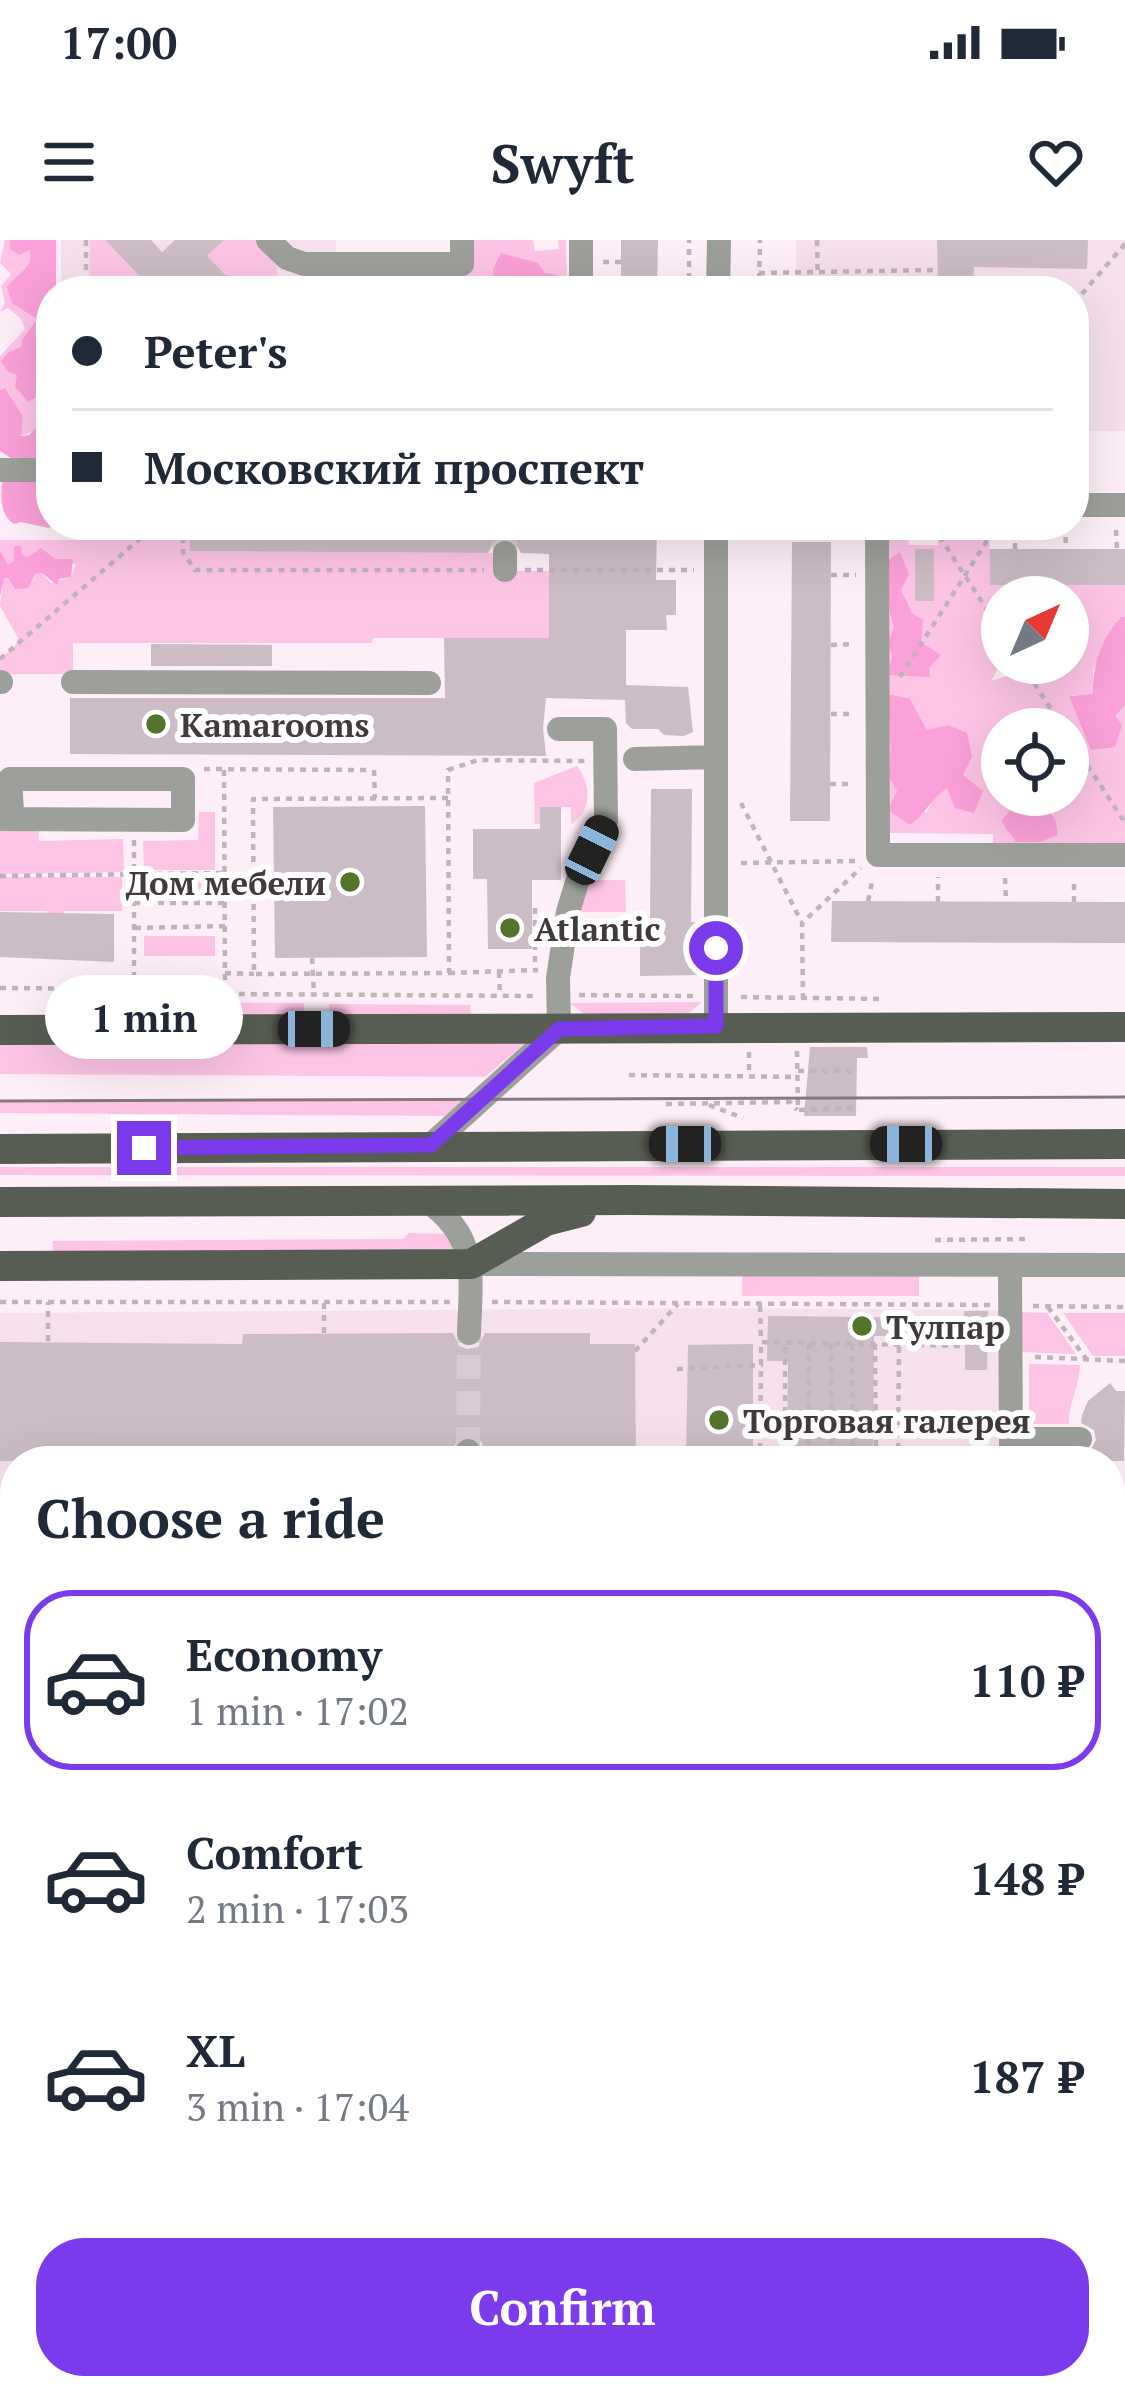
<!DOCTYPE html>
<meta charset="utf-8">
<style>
body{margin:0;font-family:"PT Serif",serif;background:#f6f6f7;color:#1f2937;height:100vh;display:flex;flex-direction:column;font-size:45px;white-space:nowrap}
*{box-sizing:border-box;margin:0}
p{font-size:39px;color:#747a83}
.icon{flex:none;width:66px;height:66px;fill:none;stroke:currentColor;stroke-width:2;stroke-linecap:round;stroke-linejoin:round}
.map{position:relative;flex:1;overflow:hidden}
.details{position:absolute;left:0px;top:1206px;width:1125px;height:954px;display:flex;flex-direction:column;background:#fff;border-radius:48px 48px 0 0;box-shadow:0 12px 48px #0002}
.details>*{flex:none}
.hud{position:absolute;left:36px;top:36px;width:1053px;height:264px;border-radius:48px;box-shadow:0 12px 48px #0002;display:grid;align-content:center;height:264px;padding:0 36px;background:#fff}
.needle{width:78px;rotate:44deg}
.fabs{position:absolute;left:981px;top:336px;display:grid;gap:24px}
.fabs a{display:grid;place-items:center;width:108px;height:108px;border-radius:50%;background:#fff;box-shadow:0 12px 48px #0002;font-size:60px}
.end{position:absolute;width:54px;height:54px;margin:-27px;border:15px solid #7c3aed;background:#fff;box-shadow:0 0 0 6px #fff}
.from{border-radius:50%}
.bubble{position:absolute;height:84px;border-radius:42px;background:#fff;box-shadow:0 12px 48px #0002;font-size:39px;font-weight:600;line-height:84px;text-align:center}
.car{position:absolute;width:36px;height:72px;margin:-36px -18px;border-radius:15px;box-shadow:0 0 9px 3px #0007;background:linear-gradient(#222 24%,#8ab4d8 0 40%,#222 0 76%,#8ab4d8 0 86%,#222 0)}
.hud b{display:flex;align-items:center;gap:42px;height:114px;font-size:45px}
.hud b+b{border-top:3px solid #e0e1e3}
.hud i{width:30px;height:30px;background:#1f2937}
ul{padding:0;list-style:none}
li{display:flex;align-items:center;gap:36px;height:180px;margin:0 24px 18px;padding:0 12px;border:6px solid transparent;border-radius:48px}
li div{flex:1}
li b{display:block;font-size:45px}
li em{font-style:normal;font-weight:600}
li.current{border-color:#7c3aed}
li>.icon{width:108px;height:108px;stroke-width:1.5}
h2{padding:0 36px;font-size:54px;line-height:144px}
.cta{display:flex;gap:24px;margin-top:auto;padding:24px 36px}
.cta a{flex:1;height:138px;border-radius:48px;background:#7c3aed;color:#fff;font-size:48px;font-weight:600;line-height:138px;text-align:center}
.status{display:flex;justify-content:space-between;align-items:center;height:84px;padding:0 60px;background:#fff;direction:ltr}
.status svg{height:33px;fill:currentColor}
header{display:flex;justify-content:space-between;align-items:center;height:156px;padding:0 36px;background:#fff;font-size:54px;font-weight:600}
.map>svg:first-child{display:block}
</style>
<div class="status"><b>17:00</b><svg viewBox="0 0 49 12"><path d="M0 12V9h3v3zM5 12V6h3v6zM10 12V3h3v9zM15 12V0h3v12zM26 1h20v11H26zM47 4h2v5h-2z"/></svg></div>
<header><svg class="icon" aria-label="menu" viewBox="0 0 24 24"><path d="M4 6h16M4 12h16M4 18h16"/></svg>Swyft<svg class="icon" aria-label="heart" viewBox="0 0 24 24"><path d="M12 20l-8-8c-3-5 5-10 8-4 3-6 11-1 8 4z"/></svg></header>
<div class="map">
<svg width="1125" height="2160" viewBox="0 0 1125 2160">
<rect width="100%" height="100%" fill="#feeef7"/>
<path fill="#f6e0ed" d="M61 0H336V51H61Z
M796 0H1125V191H1074V51H796Z
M692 1068 999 1070 998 1221H15V1292L0 1291V1073Z
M0 1354H15V1659H0Z
M0 1689H15V2145H509V2160H0Z"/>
<path fill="#fdc4e6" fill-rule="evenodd" d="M5 0H10V9L29 10 32 18 23 68 38 79 22 100 17 135 40 158 51 149 45 164 51 175V200L47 201 43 188 20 196 23 176 5 148 0 150V116L25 89 20 78 8 68 0 72 5 62 1 46 11 34 0 23Z
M90 0H105L147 44 164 51H90Z
M224 0H263L277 16V51H241L220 29 211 37 199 24Z
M464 0H533L535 11 559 9 558 0H566L567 51H554L538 23 501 14 494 43 483 51H394L370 47V51H336V26L463 25Z
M140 285H190L191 311 504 313 505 331H573L574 398H373L372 403H73V434H0V419L15 406 18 398 0 366 3 338 29 342 35 334 42 333 51 343 71 337 76 324 28 318 22 315 20 306H14V321L7 326 0 311V300H139Z
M882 285H908L909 305H938L939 285H989L991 345H1125V377H1120L1093 431V455H1071L1115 475 1125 465V609L993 608V594L885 593ZM915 309 934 310 933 361 915 360ZM890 343 901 350 921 402 907 435H887L892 416 887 403 894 387 885 366ZM1002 357H1068V381L1075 383 1068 423 1060 430 1039 423H1004L1017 433 991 441 1002 421V390L986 385 1002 371ZM910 459 927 490 963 535 936 555 926 573 888 535ZM1002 489H1068V555H1002Z
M577 526C591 545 593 571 571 584V567H541L540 584H535L534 543Z
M199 572H215V630H144L143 601 198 600Z
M0 583H38L39 601 123 599 124 632 0 634Z
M0 637H122V671H64V717L48 718 47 671H0Z
M215 637V658L145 659V638Z
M584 640H625L626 672H574Z
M144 696H215V716H144Z
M137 762 304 763V776H137Z
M702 762 689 773 585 775 570 763Z
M329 764 470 765 471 776H330Z
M535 795 485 837 0 834V797Z
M481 859 462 876 0 873V861Z
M0 927H1125V936L0 935Z
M409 993 448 994 452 1009 450 1013 52 1020 53 1001 403 999Z
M742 1036H919V1056H742Z
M1019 1072 1047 1073 1076 1114 1019 1112Z
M1063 1073H1125V1116H1093Z
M1029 1124 1080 1125C1080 1146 1068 1163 1069 1184H1029Z"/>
<path fill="#fba0d8" d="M10 0H56V51H51V149L28 162 15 146 17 135 8 132 1 121 9 112 21 107 22 100 37 79 12 63 7 47C16 34 36 27 29 10L19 15 10 9Z
M501 13 538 23 545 33 557 35 554 51H483L494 43 493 29Z
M5 148 23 176 21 196 29 195 38 185 47 200H51V218L14 220 0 211V150Z
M51 237 53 285 49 288 21 282 14 284C0 275 0 257 3 239Z
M14 306H21L22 315 28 317 41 308 55 319H73L71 337 59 339 57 345 42 333 35 334 28 348 15 349 8 338H4L0 356V311L8 325 14 321Z
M900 312 909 334 901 350 912 373 923 380 921 402 941 415 929 428 930 437 887 435 892 416 887 403 894 387C884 364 891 345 886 321Z
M1121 377H1125V465L1115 476 1122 485 1115 507 1091 510 1069 456 1093 454C1093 423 1101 400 1121 377Z
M888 454 910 459 927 490 948 485 967 493 972 517 963 535 983 551 974 573 955 568 947 548C932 558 925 574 910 585L888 570 897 551 888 535C894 514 888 479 888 454Z
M1020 559 1044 562 1056 582 1058 595 1040 602H1016L1001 581Z"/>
<path fill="#cbbcc5" d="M105 0H151L162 12 175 0H224L207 16 241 51H154Z
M621 0H658L657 51H621Z
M937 0H1088L1087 29 974 27 973 51H938Z
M190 285H657L656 340H676V375H666L667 390H626V445L688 447 693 492 684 496 664 495 658 489H632L626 483 625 460 546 458 543 488 546 516 70 514V458H445L444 398H549V314L521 313 512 298 496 299 488 313 190 311Z
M792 302H831L830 581H790Z
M915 309H934V361H915Z
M990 309H1125V345H990Z
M151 404 272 405V426H151Z
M651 549H692L691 682H696L697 735 640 736V682H650Z
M425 566 427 717 275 718 273 567Z
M540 567H561V640H532V709H488L487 639H473V589H540Z
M832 661 1125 662V703L831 702Z
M0 672 114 674V722L0 717Z
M810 807H867L868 818H857L856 876H804Z
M964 1071H988L987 1130H965V1096H874L873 1221H787L788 1121H767L768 1076 964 1078Z
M453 1093 459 1106 467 1109 478 1107 485 1093H590V1104H635L636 1221H573L571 1211H484L482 1202 469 1195 459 1197 452 1211 335 1212 334 1220 286 1219 287 1210H219V1221H190V1211L134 1214V1221H0V1102L242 1104 243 1094Z
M753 1104V1221H686L688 1105Z
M1110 1143 1116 1151H1125L1124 1221H1080V1216L1089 1213 1096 1200 1094 1190 1081 1183 1082 1175 1088 1161Z"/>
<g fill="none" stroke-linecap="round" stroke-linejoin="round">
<path stroke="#d8cad2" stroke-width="24" stroke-dasharray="24 12" stroke-linecap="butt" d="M504 285 505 313
M468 1211 469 1093"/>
<path stroke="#c0b3ba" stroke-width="4.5" stroke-dasharray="6 6" stroke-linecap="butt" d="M86 0V51
M817 0 818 51
M603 22H621
M759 33 937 30
M689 51V0
M759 51 760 0
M1074 63 1125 4
M183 285V312L195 330H484
M938 285V294L1002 393
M1065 285 1066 309
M1116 290 1117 309
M1015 309V285
M525 330H694
M831 335H856
M831 405 855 404
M0 419 156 285
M1021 423 1064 489
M900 437 997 285
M831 474H855
M1068 495 1125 583
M204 529 366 530
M224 530 225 750
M374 530 375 558
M830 544H854
M448 558 253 559 254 734 449 733 448 530 478 520 585 521
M741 563 801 681
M134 600V750
M741 623 856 621
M0 636 224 633
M1005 638 1006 662
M224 639H253
M868 661 873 638
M938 662V637
M1074 662V638
M134 663H224
M135 688 225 686
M312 718 314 754
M535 722V668
M499 732 500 756
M225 733 254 734
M449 733 538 730
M0 748 225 750 231 754 538 756
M579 755 694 756
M741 757 885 759
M803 759 802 683 861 628
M797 811 798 870 859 868
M749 812V836
M798 831H858
M629 835 797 837
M666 864 790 862 797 870
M709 865 743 878
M935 1000 1026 999
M0 1062H450
M492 1062 990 1065
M324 1063V1094
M760 1066 761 1102
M1033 1066 1125 1067
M1048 1067 1087 1120
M48 1101V1062
M809 1103V1221
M831 1103V1221
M852 1104 853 1221
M875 1104 876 1221
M635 1111 678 1064
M1035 1117 1125 1121
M677 1129 761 1125V1102L964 1106
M491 1221H514
M760 1221 761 1125
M785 1221V1102
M898 1221 899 1105
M1110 1470 1125 1457
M627 2145V2160
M554 2160 573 2145"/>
<path stroke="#9da09a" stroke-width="24" d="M268 0 287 18 304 24H462V0
M581 0V51
M718 51 719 0
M0 230H51
M1074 265H1125
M716 285V786
M877 285 878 615H1125
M505 313V330
M0 442H1
M73 442 429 443
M635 519 716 517
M0 573 12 572 10 539H183V580L0 579
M431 905 559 789 558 738 568 672 578 639 606 581 605 489H559
M427 961C479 997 471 1037 469 1093
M471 1024 1125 1025
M1010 1025 1011 1221
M1011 1199H1080
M468 1221V1211
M0 1322H15
M0 1683H15
M1110 1888H1125
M523 2145V2160
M1014 2145V2160
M744 2160V2145"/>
<path stroke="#575d52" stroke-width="30" d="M0 790 1125 787
M0 909 1125 904
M0 962 633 960 1125 964
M0 1026 471 1024 546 981 581 972"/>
<path stroke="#83797f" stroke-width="3" d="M0 861 1125 857"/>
</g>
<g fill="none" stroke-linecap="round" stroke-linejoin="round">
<path stroke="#7c3aed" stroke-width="15" d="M144 908 431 905 559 789 716 786V708"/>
</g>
<g fill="#53742b" stroke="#fff" stroke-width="4.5">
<circle cx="156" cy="484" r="12"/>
<circle cx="350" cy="642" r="12"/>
<circle cx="510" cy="688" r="12"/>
<circle cx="862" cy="1086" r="12"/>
<circle cx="719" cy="1180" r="12"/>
</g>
<g text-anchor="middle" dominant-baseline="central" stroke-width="12" stroke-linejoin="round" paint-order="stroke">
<g font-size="33" font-weight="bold" fill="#40393d" stroke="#fff" text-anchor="start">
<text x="180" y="484">Kamarooms</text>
<text x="326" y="642" text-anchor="end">Дом мебели</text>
<text x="534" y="688">Atlantic</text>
<text x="886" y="1086">Тулпар</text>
<text x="743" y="1180">Торговая галерея</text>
</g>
</g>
</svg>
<div class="fabs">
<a><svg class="needle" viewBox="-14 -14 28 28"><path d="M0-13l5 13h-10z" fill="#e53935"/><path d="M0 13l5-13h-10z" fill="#747a83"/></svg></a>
<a><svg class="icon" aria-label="locate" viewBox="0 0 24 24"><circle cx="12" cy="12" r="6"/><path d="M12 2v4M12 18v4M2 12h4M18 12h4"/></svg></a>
</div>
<i class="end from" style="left:716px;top:708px"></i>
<i class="end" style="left:144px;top:908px"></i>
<div class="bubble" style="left:45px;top:735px;width:198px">1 min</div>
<i class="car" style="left:592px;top:610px;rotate:26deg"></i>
<i class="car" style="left:314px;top:789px;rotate:90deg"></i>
<i class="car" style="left:685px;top:904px;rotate:270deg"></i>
<i class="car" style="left:906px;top:904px;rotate:270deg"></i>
<div class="hud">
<b><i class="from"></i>Peter's</b>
<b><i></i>Московский проспект</b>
</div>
<section class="details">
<h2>Choose a ride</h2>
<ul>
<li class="current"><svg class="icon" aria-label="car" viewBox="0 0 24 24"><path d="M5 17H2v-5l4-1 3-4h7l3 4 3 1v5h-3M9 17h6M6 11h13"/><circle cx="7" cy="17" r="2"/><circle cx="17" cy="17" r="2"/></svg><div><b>Economy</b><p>1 min · 17:02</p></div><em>110 ₽</em></li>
<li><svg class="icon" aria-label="car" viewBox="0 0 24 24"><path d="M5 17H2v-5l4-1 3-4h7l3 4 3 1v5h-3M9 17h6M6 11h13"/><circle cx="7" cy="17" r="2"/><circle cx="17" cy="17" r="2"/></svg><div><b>Comfort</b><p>2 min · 17:03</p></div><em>148 ₽</em></li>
<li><svg class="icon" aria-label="car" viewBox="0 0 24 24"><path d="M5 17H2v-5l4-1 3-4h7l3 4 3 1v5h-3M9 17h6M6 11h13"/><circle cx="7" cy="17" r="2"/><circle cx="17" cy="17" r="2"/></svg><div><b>XL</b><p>3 min · 17:04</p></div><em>187 ₽</em></li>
</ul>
<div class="cta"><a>Confirm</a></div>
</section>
</div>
